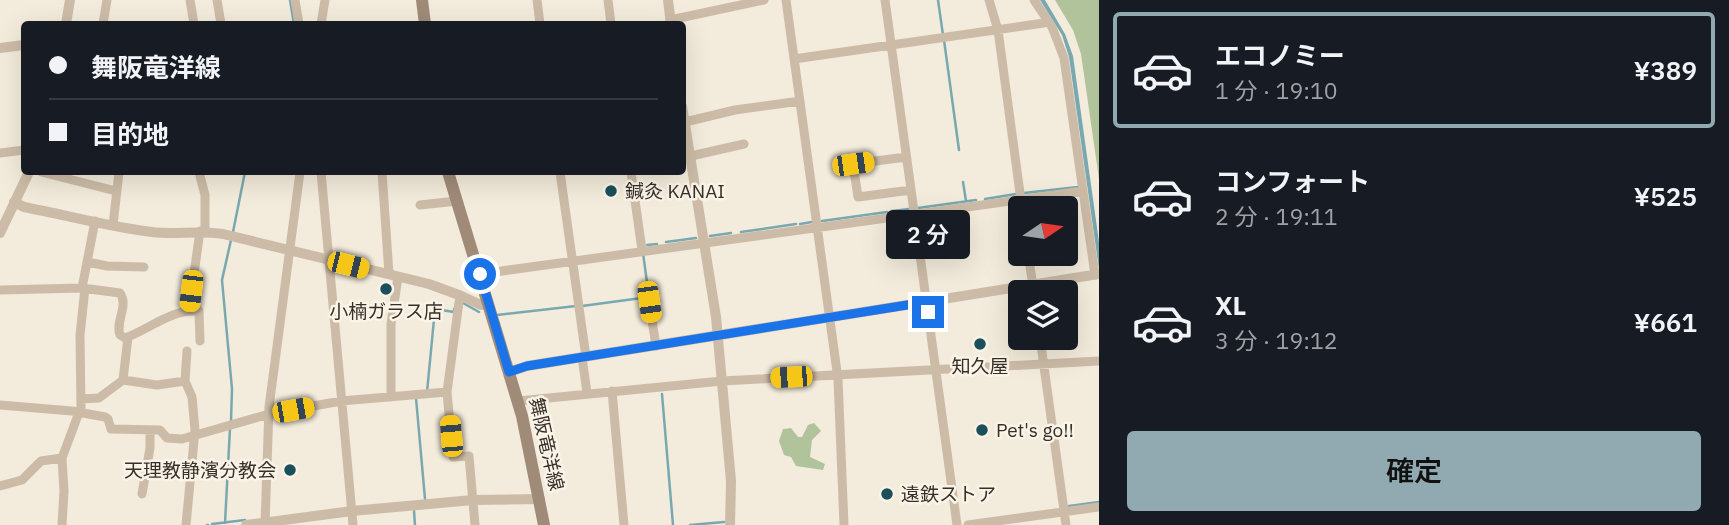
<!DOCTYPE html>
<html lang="ja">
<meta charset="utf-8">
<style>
body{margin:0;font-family:"IBM Plex Sans","Noto Sans JP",sans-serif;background:#242831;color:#f1f3f6;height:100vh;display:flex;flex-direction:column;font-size:26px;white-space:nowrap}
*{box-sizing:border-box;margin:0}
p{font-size:23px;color:#9ea1a6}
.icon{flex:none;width:38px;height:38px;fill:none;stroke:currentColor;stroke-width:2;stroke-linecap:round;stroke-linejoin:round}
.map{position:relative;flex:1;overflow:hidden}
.details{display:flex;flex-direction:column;background:#171b24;width:630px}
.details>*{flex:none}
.guide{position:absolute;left:21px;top:21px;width:665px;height:154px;border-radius:7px;box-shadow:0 7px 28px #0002;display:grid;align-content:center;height:154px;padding:0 28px;background:#171b24}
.needle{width:46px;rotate:77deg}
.buttons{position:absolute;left:1008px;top:196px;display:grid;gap:14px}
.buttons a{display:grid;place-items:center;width:70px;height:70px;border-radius:7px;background:#171b24;box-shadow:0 7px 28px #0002;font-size:35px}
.end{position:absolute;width:32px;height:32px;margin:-16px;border:9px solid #1a73e8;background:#fff;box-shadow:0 0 0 4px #fff}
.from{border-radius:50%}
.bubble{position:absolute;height:49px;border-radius:7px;background:#171b24;box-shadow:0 7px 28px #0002;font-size:23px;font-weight:600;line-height:49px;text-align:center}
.car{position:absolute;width:21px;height:42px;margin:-21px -10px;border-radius:9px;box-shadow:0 0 5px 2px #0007;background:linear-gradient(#f5c518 24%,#345 0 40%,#f5c518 0 76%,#345 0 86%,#f5c518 0)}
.guide b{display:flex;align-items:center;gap:24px;height:66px;font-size:26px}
.guide b+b{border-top:2px solid #363941}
.guide i{width:18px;height:18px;background:#f1f3f6}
ul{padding:12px 0 0;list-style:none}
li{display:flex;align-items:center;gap:21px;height:116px;margin:0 14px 10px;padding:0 14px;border:4px solid transparent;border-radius:7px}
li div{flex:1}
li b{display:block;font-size:26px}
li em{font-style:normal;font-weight:600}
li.selected{border-color:#91a9b0}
li>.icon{width:63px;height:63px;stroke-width:1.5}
.primary-button{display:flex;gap:14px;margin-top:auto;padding:14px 28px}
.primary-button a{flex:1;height:80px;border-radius:7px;background:#91a9b0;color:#111;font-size:28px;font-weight:600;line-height:80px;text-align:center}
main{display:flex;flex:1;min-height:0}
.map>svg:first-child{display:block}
</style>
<main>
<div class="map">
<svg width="1099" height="525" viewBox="0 0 1099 525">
<rect width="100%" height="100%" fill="#f3ebdb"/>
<path fill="#b0c39b" d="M1055 0H1099V179L1081 54 1073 30Z
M814 423 821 431 812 440 810 457 825 464 823 470 796 466 791 457 784 455 779 441 783 429 791 428 798 437H802L808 425Z"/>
<path fill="#79a8b1" d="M1040 0H1045L1065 34 1073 56 1099 242V269L1069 57 1062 35Z"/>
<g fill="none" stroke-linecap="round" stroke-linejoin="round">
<path stroke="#79a8b1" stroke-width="2.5" d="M290 0 294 24
M938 0 943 35
M944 40 959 150
M963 182 966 201
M1024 193 1078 187
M985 199 1016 194
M918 208 976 200
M892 211 909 209
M822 221 887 212
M800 224 812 222
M233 232 245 172
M741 232 796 224
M710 236 731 233
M666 242 696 238
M647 245 657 244
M463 303 479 312
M582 306 649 297 643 253
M497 315 576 306
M427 392 435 309 454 312V309
M662 394 673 525
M416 398 425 499
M231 421 232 389 222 280 231 240
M1069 506 1099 502
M414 511 415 525
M225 523 230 428
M212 524 245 520
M207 525H208
M690 525 724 522"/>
<path stroke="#ccbca7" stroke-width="9" d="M190 0 194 24
M217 0 221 24
M295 0 299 24
M537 0 540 24
M608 0 611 24
M786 0 838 379 844 525
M885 0 957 525
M989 0 998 30 1022 208
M1034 0 1052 27 1064 58 1095 275
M670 20 764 0
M103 24 107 0
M321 24 325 0
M794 59 1044 23 1048 21
M685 122 735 110 800 101
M0 153 24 150
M691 156 744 144
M906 157 853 164 858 197 911 190
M41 172 116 191
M199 172 205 195V232
M321 172 353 525
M382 172 389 274
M560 172 586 357
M631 172 642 250
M420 205 457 201
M113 225 119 172
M1028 254 1034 292
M87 262 107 266 144 267
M480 274 1083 191
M82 288 95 221
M0 290 82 288 120 293C129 306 115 321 120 335L125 338C150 329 171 309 199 311L200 341
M462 296 459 302 447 392 453 457 469 456 475 525
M649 301 656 346
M189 310 200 231
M1040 338 1066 525
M582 357 587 393
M123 380 128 337
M612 391 624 525
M391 397V324L398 277
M81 399 99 398 123 380 157 385 185 381
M518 401 722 381 1099 361
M0 405 72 411 105 417 108 419 111 429 160 430 167 438 182 439 269 414 341 401 447 392
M0 486 22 480 41 461 62 458
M142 494 150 448V430
M62 525 64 491 62 458 81 407 80 335 85 288
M186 525 195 430 192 397 185 381 187 351
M265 525 269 407 300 172
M968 525 1099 507"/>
<path stroke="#ccbca7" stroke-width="10" d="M668 0 671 24
M66 24 70 0
M0 48 24 45
M682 106 716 317 731 481 730 525
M14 202 24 207C66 215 109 227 152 232 176 235 199 230 223 234L429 284 459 295 481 305 488 303
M0 233 29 172
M509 372 527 366 1099 274
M246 525 352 511 473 500 540 499"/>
<path stroke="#9f8b78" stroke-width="12" d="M422 0 425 24
M448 172 522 416 544 525"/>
</g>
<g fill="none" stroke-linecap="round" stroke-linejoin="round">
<path stroke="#1a73e8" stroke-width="9" d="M480 274 509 372 527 366 926 302 928 312"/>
</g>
<g fill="#1b4f5b" stroke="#faf4e8" stroke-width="2.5">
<circle cx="611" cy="191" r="7"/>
<circle cx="386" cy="289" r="7"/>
<circle cx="980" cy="344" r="7"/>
<circle cx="982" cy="430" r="7"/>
<circle cx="290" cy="470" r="7"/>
<circle cx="887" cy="494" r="7"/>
</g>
<g text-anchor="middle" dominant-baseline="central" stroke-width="5" stroke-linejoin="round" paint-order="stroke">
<g font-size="19" fill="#382f28" stroke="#faf4e8" text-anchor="start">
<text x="625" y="191">鍼灸 KANAI</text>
<text x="386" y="311" text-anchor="middle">小楠ガラス店</text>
<text x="980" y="366" text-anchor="middle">知久屋</text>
<text x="996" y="430">Pet's go!!</text>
<text x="276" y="470" text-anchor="end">天理教静濱分教会</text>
<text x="901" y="494">遠鉄ストア</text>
</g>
<g font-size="19" fill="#382f28" stroke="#faf4e8">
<text transform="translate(547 444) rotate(77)">舞阪竜洋線</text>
</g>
</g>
</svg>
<div class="buttons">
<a><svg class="needle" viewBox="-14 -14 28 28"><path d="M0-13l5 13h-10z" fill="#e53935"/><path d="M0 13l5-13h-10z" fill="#9ea1a6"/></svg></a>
<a><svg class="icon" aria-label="layers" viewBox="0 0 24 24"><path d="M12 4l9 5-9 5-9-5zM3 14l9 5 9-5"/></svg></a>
</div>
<i class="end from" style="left:480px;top:274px"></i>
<i class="end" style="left:928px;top:312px"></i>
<div class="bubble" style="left:886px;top:210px;width:84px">2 分</div>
<i class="car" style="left:853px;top:164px;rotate:82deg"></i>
<i class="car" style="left:348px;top:265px;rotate:104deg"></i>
<i class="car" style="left:191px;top:291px;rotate:187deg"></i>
<i class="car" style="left:649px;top:302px;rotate:172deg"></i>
<i class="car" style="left:791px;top:377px;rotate:267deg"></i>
<i class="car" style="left:293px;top:410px;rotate:80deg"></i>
<i class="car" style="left:451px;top:436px;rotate:355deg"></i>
<div class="guide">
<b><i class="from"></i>舞阪竜洋線</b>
<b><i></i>目的地</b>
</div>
</div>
<section class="details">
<ul>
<li class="selected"><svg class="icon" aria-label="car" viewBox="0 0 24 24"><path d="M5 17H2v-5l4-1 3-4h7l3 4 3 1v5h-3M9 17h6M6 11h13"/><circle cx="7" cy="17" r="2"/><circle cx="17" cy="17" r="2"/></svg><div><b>エコノミー</b><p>1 分 · 19:10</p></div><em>¥389</em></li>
<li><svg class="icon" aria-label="car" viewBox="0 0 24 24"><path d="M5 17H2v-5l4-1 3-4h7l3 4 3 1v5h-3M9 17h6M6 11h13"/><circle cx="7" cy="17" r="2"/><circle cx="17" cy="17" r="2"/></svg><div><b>コンフォート</b><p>2 分 · 19:11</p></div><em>¥525</em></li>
<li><svg class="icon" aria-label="car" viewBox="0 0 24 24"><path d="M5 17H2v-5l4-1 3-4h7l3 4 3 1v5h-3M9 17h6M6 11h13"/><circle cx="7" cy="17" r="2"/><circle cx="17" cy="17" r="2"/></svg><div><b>XL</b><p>3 分 · 19:12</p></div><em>¥661</em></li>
</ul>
<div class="primary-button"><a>確定</a></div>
</section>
</main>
